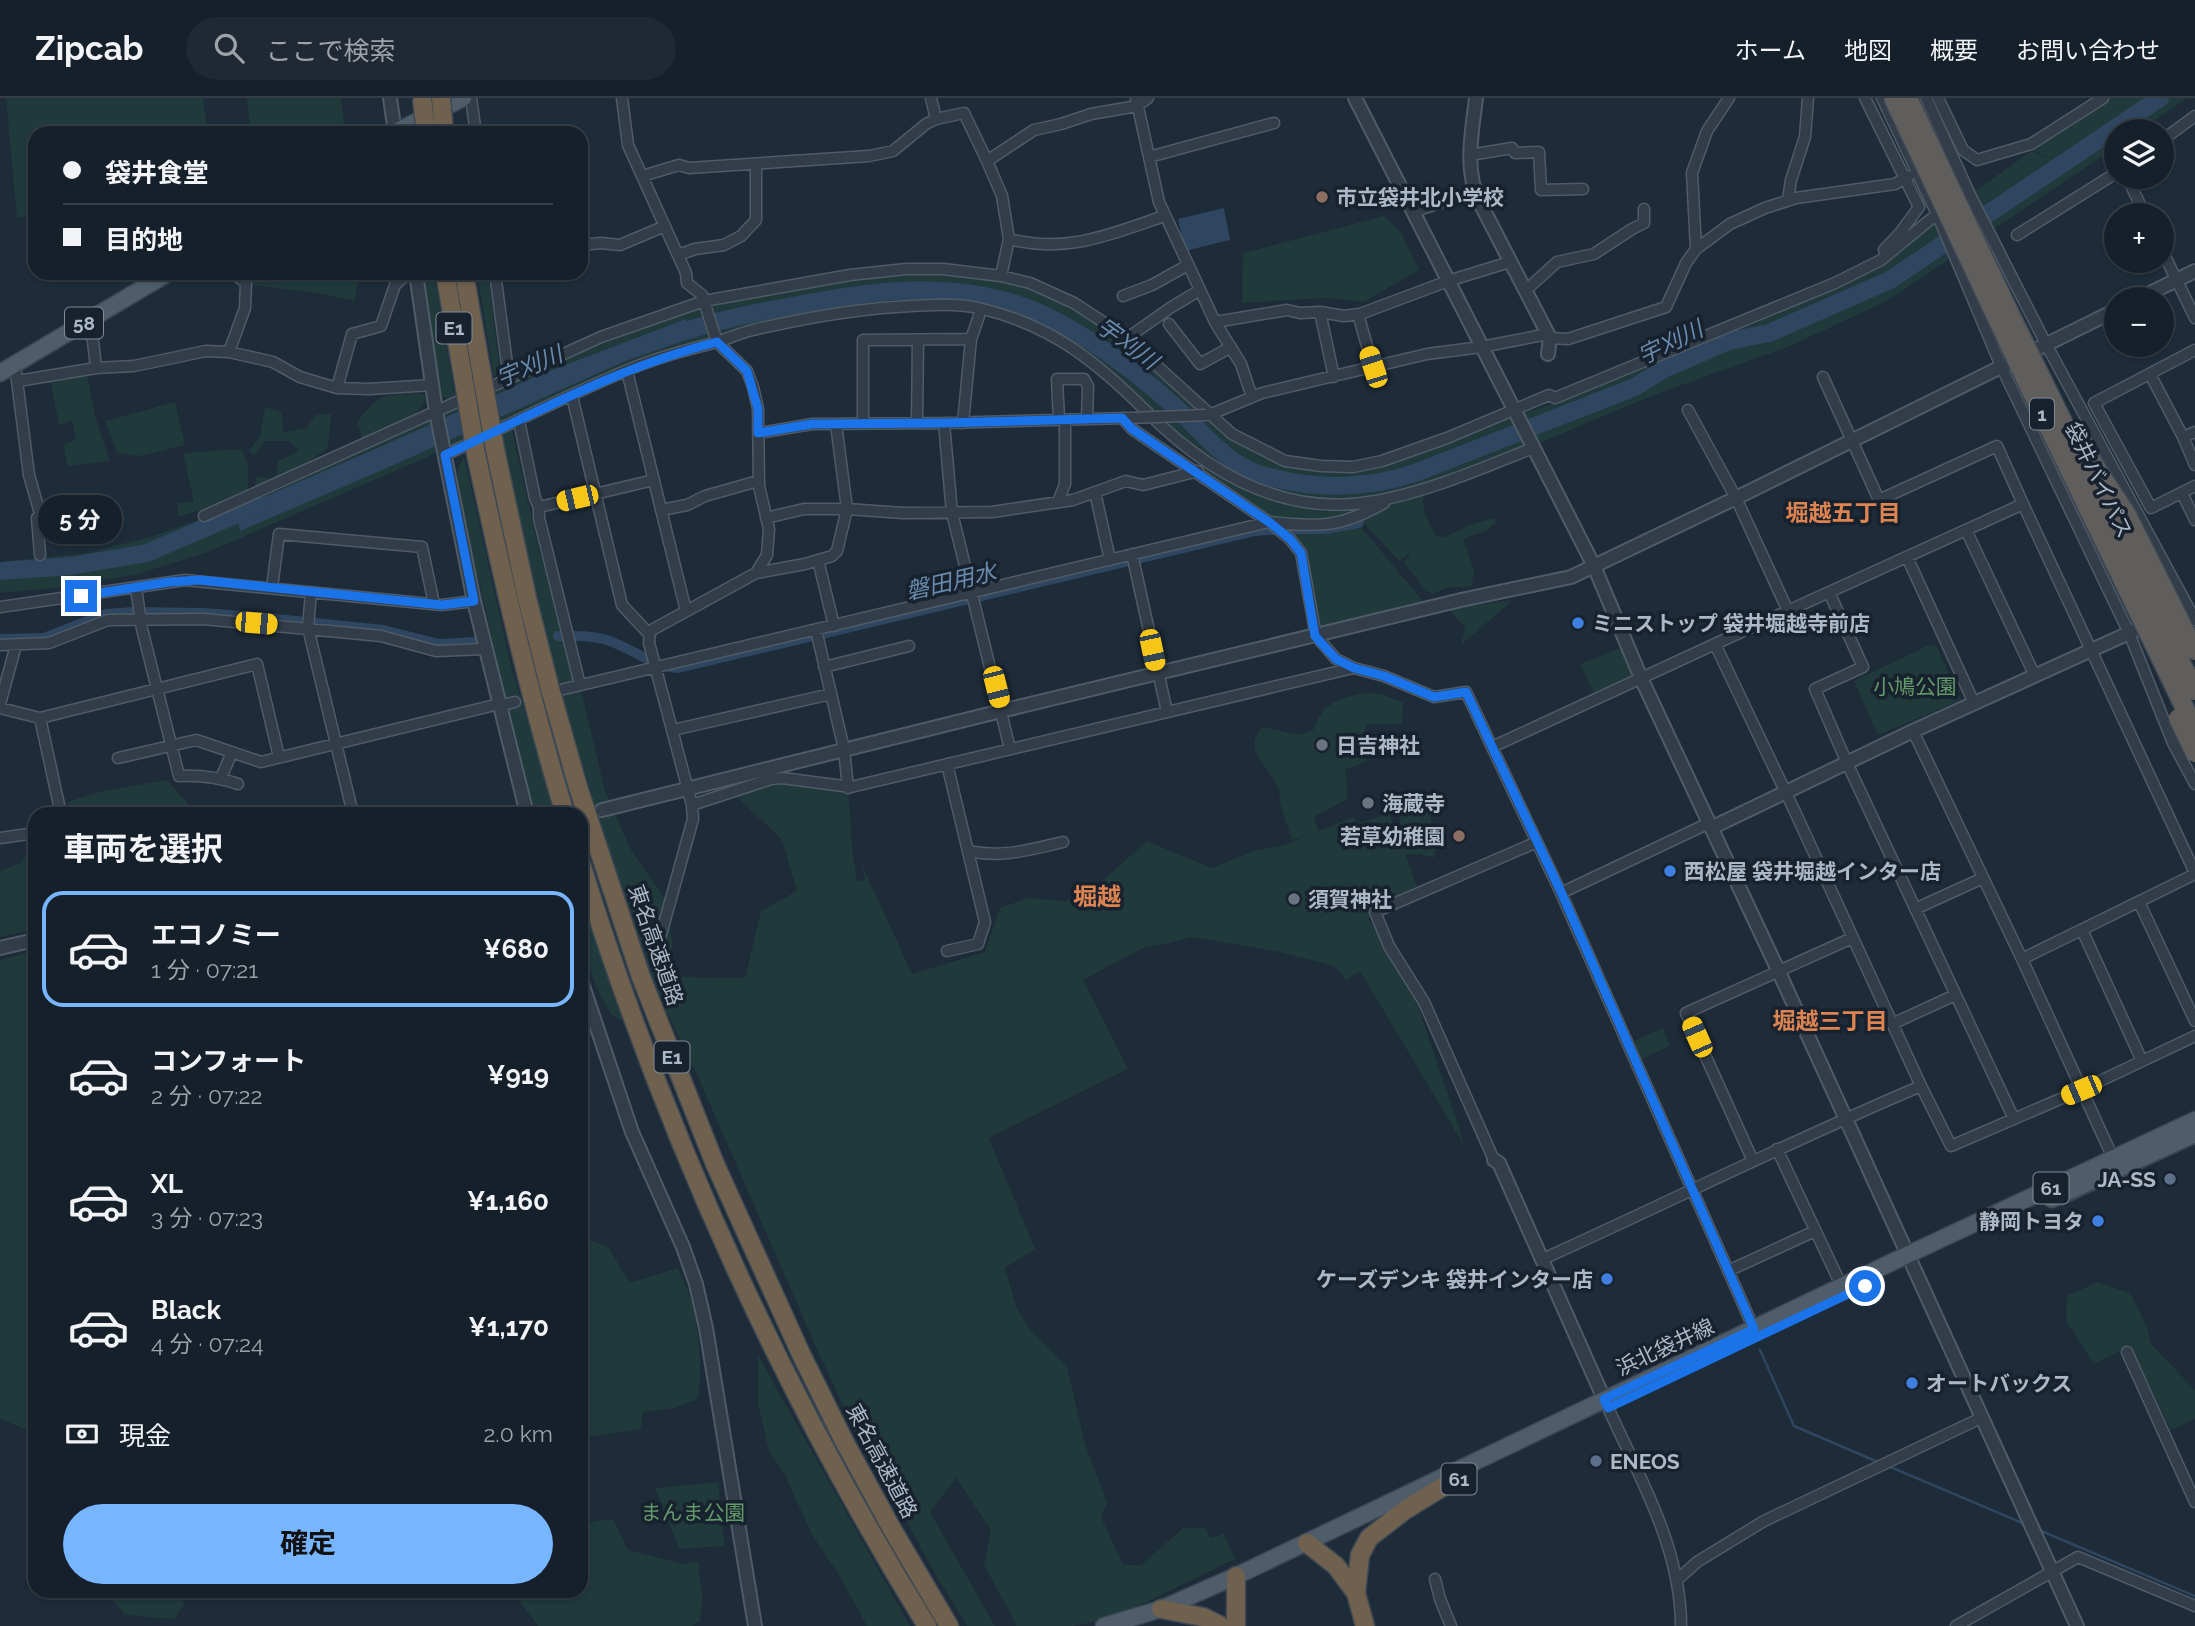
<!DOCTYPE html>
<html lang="ja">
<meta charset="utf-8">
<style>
body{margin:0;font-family:Raleway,"Noto Sans JP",sans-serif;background:#1f2833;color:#f1f3f6;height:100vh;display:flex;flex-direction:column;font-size:26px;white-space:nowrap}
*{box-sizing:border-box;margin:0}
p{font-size:23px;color:#9ea3a9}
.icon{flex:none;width:38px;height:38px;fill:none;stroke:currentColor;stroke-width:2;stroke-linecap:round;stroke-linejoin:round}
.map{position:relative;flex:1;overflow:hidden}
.drawer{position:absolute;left:28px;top:709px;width:560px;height:791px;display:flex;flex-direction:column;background:#16202b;border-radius:21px;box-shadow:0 2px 5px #0004,0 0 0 2px #353e47}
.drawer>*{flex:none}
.hud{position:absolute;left:28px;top:28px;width:560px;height:154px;border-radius:21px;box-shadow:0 2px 5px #0004,0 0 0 2px #353e47;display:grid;align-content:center;height:154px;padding:0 35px;background:#16202b}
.controls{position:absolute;left:2104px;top:21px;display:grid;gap:14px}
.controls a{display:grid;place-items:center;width:70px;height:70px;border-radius:50%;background:#16202b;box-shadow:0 2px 5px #0004,0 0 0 2px #353e47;font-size:35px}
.end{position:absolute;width:32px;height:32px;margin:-16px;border:9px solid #1a73e8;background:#fff;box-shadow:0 0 0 4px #fff}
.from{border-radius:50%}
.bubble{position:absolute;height:49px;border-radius:24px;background:#16202b;box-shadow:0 2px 5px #0004,0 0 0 2px #353e47;font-size:23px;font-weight:700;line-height:49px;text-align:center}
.car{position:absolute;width:21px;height:42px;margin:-21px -10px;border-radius:9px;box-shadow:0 0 5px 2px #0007;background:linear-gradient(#f5c518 24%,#345 0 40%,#f5c518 0 76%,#345 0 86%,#f5c518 0)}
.hud b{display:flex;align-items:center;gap:24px;height:66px;font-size:26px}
.hud b+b{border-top:2px solid #353e47}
.hud i{width:18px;height:18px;background:#f1f3f6}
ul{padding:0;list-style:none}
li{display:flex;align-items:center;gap:21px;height:116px;margin:0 14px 10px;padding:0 21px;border:4px solid transparent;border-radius:21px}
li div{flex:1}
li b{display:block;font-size:26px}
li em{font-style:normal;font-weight:700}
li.selected{border-color:#78b5ff}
li>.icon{width:63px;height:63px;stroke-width:1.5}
h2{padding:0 35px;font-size:32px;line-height:84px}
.pay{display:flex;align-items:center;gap:18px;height:77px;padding:0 35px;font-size:26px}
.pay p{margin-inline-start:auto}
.action{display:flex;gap:14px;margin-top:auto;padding:14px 35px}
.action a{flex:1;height:80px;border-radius:42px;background:#78b5ff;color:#111;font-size:28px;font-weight:700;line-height:80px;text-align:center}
header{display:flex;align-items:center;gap:42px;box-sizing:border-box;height:98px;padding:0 35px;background:#16202b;border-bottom:2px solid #353e47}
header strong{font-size:33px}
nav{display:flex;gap:38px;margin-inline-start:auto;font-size:24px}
.search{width:490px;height:63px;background:#1f2833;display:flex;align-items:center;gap:18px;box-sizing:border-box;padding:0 24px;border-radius:38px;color:#9ea3a9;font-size:26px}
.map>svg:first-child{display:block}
</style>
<header>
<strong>Zipcab</strong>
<div class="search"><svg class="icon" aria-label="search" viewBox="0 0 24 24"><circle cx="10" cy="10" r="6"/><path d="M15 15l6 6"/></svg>ここで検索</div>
<nav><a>ホーム</a><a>地図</a><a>概要</a><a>お問い合わせ</a></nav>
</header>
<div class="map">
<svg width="2195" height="1528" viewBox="0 0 2195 1528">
<rect width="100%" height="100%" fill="#1e2b39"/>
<path fill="#20393a" d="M6 0H203L208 35H35V117L17 120Z
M247 0H341L345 31 336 35H251Z
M2099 0H2187L2139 33H2116V49L1887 203 1788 249 1654 297 1461 378 1399 398 1424 396C1421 411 1428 425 1437 439H1444L1469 427 1494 420 1496 425 1484 434 1463 441 1474 472 1472 488 1446 490 1434 496 1426 493 1404 465 1411 454 1399 463 1361 422 1396 399 1355 420 1269 424 1199 373 1212 368 1221 373 1092 263 1034 227 977 210 931 206 760 226 689 246 634 265 520 319 208 454 135 477 55 490 0 495V464L87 455 153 438 223 413 536 272 696 210 741 198 887 174 1005 179 1050 194 1100 222 1232 336 1312 369 1361 370 1557 304 1889 160 1934 123 2031 53 2056 62 2023 48Z
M1384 118 1401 134 1419 172 1364 204 1326 200 1242 205 1243 155Z
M243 175H271L298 178 297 175H358L355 203 311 194 251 187Z
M423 175H434L455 300 447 301 438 296 431 257 427 196Z
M477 175H488L500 272 494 279Z
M87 276 96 321 110 363 67 368 64 347 76 341 72 323 59 327 51 285Z
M414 295 423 296 426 302 413 319 362 340 357 324C380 296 378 298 414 295Z
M175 304 185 347 141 358 117 355 105 323Z
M265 309 281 314 284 334 306 330 316 317 331 316 328 350 298 371 254 391 257 378 270 381 276 377 278 363 299 353 289 343H265L254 358 249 352 260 339Z
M511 328 539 452 576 571 605 693 631 752 669 807 674 870 680 879 745 880 761 813 797 793 782 742 732 694 762 684 848 693 853 758 857 783 865 782 862 767 912 876 985 854 1000 810 1028 800 1065 803 1100 785 1147 743 1212 770 1256 752 1285 747 1305 738 1292 742C1288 729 1283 717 1280 704 1279 700 1280 696 1279 693 1273 671 1239 652 1263 629L1299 637 1313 632C1323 610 1325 607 1348 599 1372 591 1380 596 1403 604L1402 626H1367L1361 648 1367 663 1345 672 1348 695 1346 702 1314 719 1318 733 1353 719 1357 726 1389 715 1403 751 1399 731 1402 706 1410 701 1426 698 1431 723 1439 737 1434 760 1419 756H1405L1418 791 1370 810 1369 822 1408 878 1466 1051 1360 873 1346 882 1334 868 1279 854 1192 839 1166 846 1145 849 1083 882 1128 971 989 1040 1035 1151 1005 1170 1017 1211 1030 1231 1067 1269 1085 1346 1107 1405 1101 1419 1123 1467H1141L1183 1430H1205L1210 1440 1224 1436 1235 1461 1114 1520 1072 1528H1016L1014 1522 984 1467 991 1432 956 1380 930 1414 995 1528H967L935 1476 901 1413 870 1367 816 1249 699 981 649 877 556 583 519 446 499 334Z
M241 351 248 365V393L213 408 178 419V405L194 404 183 355Z
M464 358 511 568 556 716H535L515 651 486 512 467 436 457 374Z
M1362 430 1423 503 1319 528 1307 455 1290 436Z
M1513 502 1461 547 1465 530 1449 511Z
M1936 547 1961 602 1878 637 1854 583 1927 548Z
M1620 550 1632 579 1594 596 1580 566Z
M167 682 197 716H71L68 704 102 693Z
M35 741V831L0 839V773L21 765Z
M581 796 623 923 611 916 596 889 581 840Z
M35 853V1335L0 1321V862Z
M1663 930 1670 948 1642 961 1634 943Z
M581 1139 608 1149 630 1185 678 1170C682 1181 688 1191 691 1202 698 1221 705 1285 696 1302L674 1310 643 1314 641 1331 581 1340Z
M2097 1184 2130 1195 2146 1227 2151 1246 2195 1292V1321L2171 1332 2131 1248 2094 1266 2066 1223 2067 1198Z
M758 1257 910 1528H867L839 1477 812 1437 785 1377 769 1353 758 1305Z
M718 1384 725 1448 679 1451 655 1390Z
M613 1421 628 1452 684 1466 699 1463V1478L703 1497 700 1523 692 1528H538L512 1493H581V1428L596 1423Z
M105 1493H183L184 1507 174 1521 125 1517Z"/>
<path fill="#2e4660" d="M1224 110 1230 142 1185 153 1178 121Z
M686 221 691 240 623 264 387 370 240 433 236 411 380 349 539 277Z"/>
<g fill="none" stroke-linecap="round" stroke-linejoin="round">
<path stroke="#2e4660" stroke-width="2.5" d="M2061 1107 2195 1045
M1760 1252 1794 1328 1878 1364
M1888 1368 2027 1427
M2039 1432 2195 1498"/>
<path stroke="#2e4660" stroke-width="10" d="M558 538C574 538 590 537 607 542 631 550 652 568 678 570L1255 433 1282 431H1326L1359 425
M0 541 44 540 106 516 133 514 203 515 257 519 383 532 439 546 477 544"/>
<path stroke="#2e4660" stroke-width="18" d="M669 238C708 225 746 216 787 209 858 195 931 183 1002 202 1061 216 1128 267 1173 307 1197 328 1219 358 1249 372 1256 376 1266 378 1274 380 1320 392 1370 390 1415 375L1635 289 1664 271 1729 243 1769 235 1890 182 2160 0
M0 473 71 468 147 455 258 407"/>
<defs>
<path id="minor" d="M471 0 476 35
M622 0 628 47 686 175 687 185 702 197 717 244 747 273 753 289 758 311 759 388 769 431 767 457 756 475 650 533 649 545 692 707 693 721 657 851
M931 0 936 21
M1136 0 1159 104 1215 224 1241 266 1252 299
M1865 0 1919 109 1900 135 1884 152
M1882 0 1937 116 2001 268 2129 535 2173 645 2195 686
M1926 0 1971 99 2046 246 2195 522
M1938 0 1963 52 1977 62 2031 46 2103 0
M2161 43 2195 18
M1470 57 1512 50 1515 55 1539 54 1541 92 1583 91
M1149 59 1274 25
M642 78 679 67 689 70 869 58 893 53 926 26 936 21 964 15 987 63
M2127 79 2145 117
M1788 102 1791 82 1805 39 1808 0
M1413 114 1474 93
M2017 137 2116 75
M1009 141C1066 156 1112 136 1164 118
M581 147 601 145 620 147 665 128
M2161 150 2195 220
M1696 151 1692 75 1707 33 1729 0
M678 157 695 151 724 147 741 138 756 122V66
M495 175 509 281
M1001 178 1009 141 1002 98 987 63 1034 32 1061 26 1091 16 1137 8 1148 0
M1525 193 1557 164 1594 156 1632 131 1644 125V111
M1123 198 1152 187 1188 167
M1320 214 1334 279
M1358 216 1373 269
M86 224 93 243 96 270
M1215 224 1287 212 1300 215 1320 214 1344 218 1360 216 1448 183 1510 164
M1169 226 1200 266 1231 249
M1550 240 1568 241 1666 209 1686 165 1696 151 1730 126 1765 110 1796 100 1895 86 1909 78
M1126 241 1170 210 1200 192
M2195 252 2094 305 2151 410 2195 388
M229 254 245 210 246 185 233 175
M15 267 29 377 41 419
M627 273 686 513
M2150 276 2183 339 2195 367
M1823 279 1879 402 1997 348 2023 406
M18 283 96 270 134 268 206 253 229 254 273 264 300 279 337 290 369 291 432 287
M337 290 352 236 381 228 395 187 408 175
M484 292 601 239 704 203 850 177 906 171H943L1001 178 1030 185 1074 205 1123 237 1232 336 1285 363 1321 368 1353 369 1382 363 1447 340 1549 297 1555 300 1835 185 1881 162 1937 116
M572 298 622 507 650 537
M1688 312 1736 400 1788 513
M1209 317 1262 295 1427 256 1481 249 1548 236
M1122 320 1132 331 1269 424 1290 441 1301 455 1316 538 1336 561 1354 570 1384 578 1434 599 1466 594 1561 795 1754 1231
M1059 322 1057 281H1084L1088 288 1087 321
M519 323 535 400 539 409V420L580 587
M917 325 918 242
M944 325 952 415 1010 651
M963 325 971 241 979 218
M863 326V242L971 241
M759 335 812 326 944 325 1128 320
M2183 339 2195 334
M445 357C509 327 575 293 640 267 664 258 689 251 714 245 727 241 740 235 753 232 796 222 839 214 882 210 909 208 952 204 978 210 1050 226 1096 263 1147 314 1209 376 1285 420 1376 403 1430 393 1482 370 1533 350
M1095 394 1110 462
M2182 395 2195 422
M1058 404 1065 386V322
M539 409 654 382
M661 412 687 407 705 398 758 383
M204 418 470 298
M766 420 804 411H847L903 415 992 414 1073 402 1126 383 1143 387 1198 373
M1966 432 2035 578
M1132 456 1167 614
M40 457 37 420 71 410
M1907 459 1974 605
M818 462 834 528
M756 475 805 466 832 458 837 453 847 411 836 326
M136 490 142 531 179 678C200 677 218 679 238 686
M272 490 279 436 422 449 434 506
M311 494 308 530 353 716
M1829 494 1863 569 1815 591 1847 665 2014 1021
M0 509 185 482 442 507 474 503
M816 532 844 651 848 690
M1715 546 1796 716 1921 988 1951 1048 2081 992 2195 938
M0 547 49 545 108 522 203 521 381 538 436 553 485 551
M824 569 909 548
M564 591 1269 424C1318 429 1340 430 1384 405
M0 606 16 547
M499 608 515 604
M0 610 40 620 257 566 279 659
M40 620 61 716
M673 632 831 596
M1913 633 2022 861 2113 1060
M1492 649 1715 546 2023 406 2195 775
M118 660 196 642 261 664 499 606
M221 680 232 654
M692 707 771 681 782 680 851 689 1353 570
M0 740 35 735
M968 753C1004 760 1028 752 1063 744
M1561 795 1709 725
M2139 804 2195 923
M1915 811 1983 780
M2082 832 2142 963
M947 853 978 846 985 824 947 666
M2022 861 2195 776
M1892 926 1955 897
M1777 1051 1842 1189
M1494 1062 1424 904 1389 848 1375 814 1537 744
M1753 1063 1686 915 1852 840
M1543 1161C1669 1104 1793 1042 1921 988
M1728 1173 1815 1133
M2127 1254 2195 1404
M1604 1301C1636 1373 1681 1447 1681 1528
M1435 1481 1440 1501 1451 1528
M1677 1482 1697 1464 1764 1423 1981 1320
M1956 1528 2078 1459 2195 1508"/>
<path id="tertiary" d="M390 0 395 35
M1355 0 1594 468 1641 580 1778 872 2077 1528
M1476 0C1472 35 1464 70 1479 103L1550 240 1548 256
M416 175 436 314 474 503 527 716
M2138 201 2195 173
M602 712 1001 613 1461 502 1571 479 1736 400 2116 212
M1711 730 1913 633 2151 525
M0 850 35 842
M581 882 632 1034 683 1149 696 1186 706 1230 755 1528
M1494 1062 1499 1065 1604 1301"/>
<path id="primary" d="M394 35 463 0
M0 275 168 175
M2052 1101 2195 1036
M1104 1528 1161 1511 1236 1478 1907 1157 2195 1022"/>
<path id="motorway" d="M445 175 464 284
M464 175 482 277
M495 351 527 500 549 587 578 689 641 879 715 1066 801 1256 844 1343 892 1431 949 1528
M476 356C502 477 529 597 565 716
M581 766C664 1033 780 1290 927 1528
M1307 1445 1336 1468 1356 1495
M1236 1478V1528
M1161 1511 1203 1519 1221 1528
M1365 1528 1356 1495 1360 1457 1369 1440 1405 1412 1444 1388"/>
</defs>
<use href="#minor" stroke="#4f5b67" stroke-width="13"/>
<use href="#tertiary" stroke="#4f5b67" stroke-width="16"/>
<use href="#primary" stroke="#3b4653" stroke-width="19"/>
<use href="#motorway" stroke="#3c4854" stroke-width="21"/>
<use href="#minor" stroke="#323d49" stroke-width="10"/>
<use href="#tertiary" stroke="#323d49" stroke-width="12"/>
<use href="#primary" stroke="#4f5c6a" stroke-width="16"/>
<use href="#motorway" stroke="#70614e" stroke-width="18"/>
<defs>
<path id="minor-bridge" d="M1130 320 1206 317"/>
<path id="trunk-bridge" d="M1893 0 2032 295 2195 631
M1908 0 2011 218 2195 593
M2093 365 2127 417 2195 553
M2178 620 2195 655"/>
<path id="motorway-bridge" d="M422 0 426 35
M441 0 444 34
M482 277 495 351
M464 284 476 356"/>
</defs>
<use href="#minor-bridge" stroke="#4f5b67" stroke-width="13" stroke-linecap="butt"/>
<use href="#trunk-bridge" stroke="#3c4854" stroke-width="21" stroke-linecap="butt"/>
<use href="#motorway-bridge" stroke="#3c4854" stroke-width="21" stroke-linecap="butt"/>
<use href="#minor-bridge" stroke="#323d49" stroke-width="10"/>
<use href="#trunk-bridge" stroke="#605e5c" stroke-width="18"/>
<use href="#motorway-bridge" stroke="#70614e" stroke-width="18"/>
</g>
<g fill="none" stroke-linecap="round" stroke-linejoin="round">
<path stroke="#1a73e8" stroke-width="9" d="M81 498 169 484 199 482 442 507 474 503 445 357C534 316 621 268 717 244L747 273 758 311V335L812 326 944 325 1122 320 1132 331 1269 424 1290 441 1301 455 1315 538 1336 561 1354 570 1384 578 1434 599 1466 594 1561 794 1754 1231 1604 1301 1608 1310 1865 1188"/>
</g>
<g fill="#8d6e63" stroke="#18222e" stroke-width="2.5">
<circle cx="1322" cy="99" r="7"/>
<circle cx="1459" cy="738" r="7"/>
</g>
<g fill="#3f7fe0" stroke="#18222e" stroke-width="2.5">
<circle cx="1578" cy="525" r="7"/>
<circle cx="1670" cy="773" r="7"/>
<circle cx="2098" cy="1123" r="7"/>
<circle cx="1607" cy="1181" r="7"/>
<circle cx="1912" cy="1285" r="7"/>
</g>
<g fill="#6b7280" stroke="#18222e" stroke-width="2.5">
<circle cx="1322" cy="647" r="7"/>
<circle cx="1368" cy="705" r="7"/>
<circle cx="1294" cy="801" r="7"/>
</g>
<g fill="#5c6f8a" stroke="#18222e" stroke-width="2.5">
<circle cx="2170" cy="1081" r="7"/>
<circle cx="1596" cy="1363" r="7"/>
</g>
<g text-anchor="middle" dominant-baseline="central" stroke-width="7" stroke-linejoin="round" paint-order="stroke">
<g fill="#18222e" stroke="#808b98" stroke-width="2">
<rect x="65" y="209.5" width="38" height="31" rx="5"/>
<rect x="436.5" y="214.5" width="35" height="31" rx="5"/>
<rect x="2030" y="300.5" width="24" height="31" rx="5"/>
<rect x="654.5" y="943.5" width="35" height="31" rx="5"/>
<rect x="2033.5" y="1074.5" width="35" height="31" rx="5"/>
<rect x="1441.5" y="1365.5" width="35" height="31" rx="5"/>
</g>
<g font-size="19" font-weight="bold" fill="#acb8c6">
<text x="84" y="225">58</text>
<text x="454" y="230">E1</text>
<text x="2042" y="316">1</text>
<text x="672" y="959">E1</text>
<text x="2051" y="1090">61</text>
<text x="1459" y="1381">61</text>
</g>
<g font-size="21" font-weight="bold" fill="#acb8c6" stroke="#18222e" text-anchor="start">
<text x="1336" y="99">市立袋井北小学校</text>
<text x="1592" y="525">ミニストップ 袋井堀越寺前店</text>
<text x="1336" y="647">日吉神社</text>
<text x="1382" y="705">海蔵寺</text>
<text x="1445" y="738" text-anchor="end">若草幼稚園</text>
<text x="1684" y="773">西松屋 袋井堀越インター店</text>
<text x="1308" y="801">須賀神社</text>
<text x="2156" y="1081" text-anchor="end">JA-SS</text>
<text x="2084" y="1123" text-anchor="end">静岡トヨタ</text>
<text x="1593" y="1181" text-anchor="end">ケーズデンキ 袋井インター店</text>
<text x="1926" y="1285">オートバックス</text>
<text x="1610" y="1363">ENEOS</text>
</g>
<g font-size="21" fill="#acb8c6" stroke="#18222e">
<text transform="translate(2099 382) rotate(64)">袋井バイパス</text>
<text transform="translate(656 847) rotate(71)">東名高速道路</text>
<text transform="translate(1665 1249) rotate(-25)">浜北袋井線</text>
<text transform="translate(882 1363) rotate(62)">東名高速道路</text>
</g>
<g font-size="21" fill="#62996b" stroke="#18222e">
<text x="1915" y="588">小鳩公園</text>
<text x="693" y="1414">まんま公園</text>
</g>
<g font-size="23" font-style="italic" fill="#698bad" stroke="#18222e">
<text transform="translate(1670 244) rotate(-26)">宇刈川</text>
<text transform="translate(1128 245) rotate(36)">宇刈川</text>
<text transform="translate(529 268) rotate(-23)">宇刈川</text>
<text transform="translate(951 483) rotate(-13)">磐田用水</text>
</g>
<g font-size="23" font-weight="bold" fill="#dd8451" stroke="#18222e">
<text x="1843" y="414">堀越五丁目</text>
<text x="1830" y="922">堀越三丁目</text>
</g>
<g font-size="24" font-weight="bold" fill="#dd8451" stroke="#18222e">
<text x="1097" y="798">堀越</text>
</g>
</g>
</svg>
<div class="controls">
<a><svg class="icon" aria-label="layers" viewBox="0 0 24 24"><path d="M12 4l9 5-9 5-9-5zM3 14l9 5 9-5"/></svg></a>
<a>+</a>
<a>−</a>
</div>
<i class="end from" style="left:1865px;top:1188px"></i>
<i class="end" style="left:81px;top:498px"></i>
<div class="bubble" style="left:38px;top:397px;width:84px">5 分</div>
<i class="car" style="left:1373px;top:269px;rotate:342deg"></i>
<i class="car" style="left:577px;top:400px;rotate:257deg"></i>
<i class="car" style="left:256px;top:525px;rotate:95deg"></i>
<i class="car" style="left:1152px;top:552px;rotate:168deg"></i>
<i class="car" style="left:996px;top:589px;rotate:166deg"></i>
<i class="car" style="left:1697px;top:939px;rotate:336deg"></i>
<i class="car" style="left:2081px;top:992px;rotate:247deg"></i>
<div class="hud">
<b><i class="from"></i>袋井食堂</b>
<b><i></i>目的地</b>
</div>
<section class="drawer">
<h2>車両を選択</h2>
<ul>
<li class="selected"><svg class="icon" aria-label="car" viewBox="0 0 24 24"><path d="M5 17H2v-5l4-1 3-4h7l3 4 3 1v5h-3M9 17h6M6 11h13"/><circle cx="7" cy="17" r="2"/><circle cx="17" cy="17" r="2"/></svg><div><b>エコノミー</b><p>1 分 · 07:21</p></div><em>¥680</em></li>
<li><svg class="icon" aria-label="car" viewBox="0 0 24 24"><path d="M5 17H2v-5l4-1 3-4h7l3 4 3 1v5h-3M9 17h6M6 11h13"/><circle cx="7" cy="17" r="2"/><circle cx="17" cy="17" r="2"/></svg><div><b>コンフォート</b><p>2 分 · 07:22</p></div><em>¥919</em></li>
<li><svg class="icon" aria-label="car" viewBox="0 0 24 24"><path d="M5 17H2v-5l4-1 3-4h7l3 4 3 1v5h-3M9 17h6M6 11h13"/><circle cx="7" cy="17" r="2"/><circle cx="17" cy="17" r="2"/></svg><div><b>XL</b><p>3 分 · 07:23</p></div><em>¥1,160</em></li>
<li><svg class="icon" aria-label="car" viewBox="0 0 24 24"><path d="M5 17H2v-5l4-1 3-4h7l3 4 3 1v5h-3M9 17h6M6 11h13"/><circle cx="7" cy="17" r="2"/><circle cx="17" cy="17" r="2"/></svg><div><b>Black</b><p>4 分 · 07:24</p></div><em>¥1,170</em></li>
</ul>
<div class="pay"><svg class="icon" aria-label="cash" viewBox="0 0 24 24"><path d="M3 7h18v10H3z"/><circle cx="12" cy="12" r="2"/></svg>現金<p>2.0 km</p></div>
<div class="action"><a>確定</a></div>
</section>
</div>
